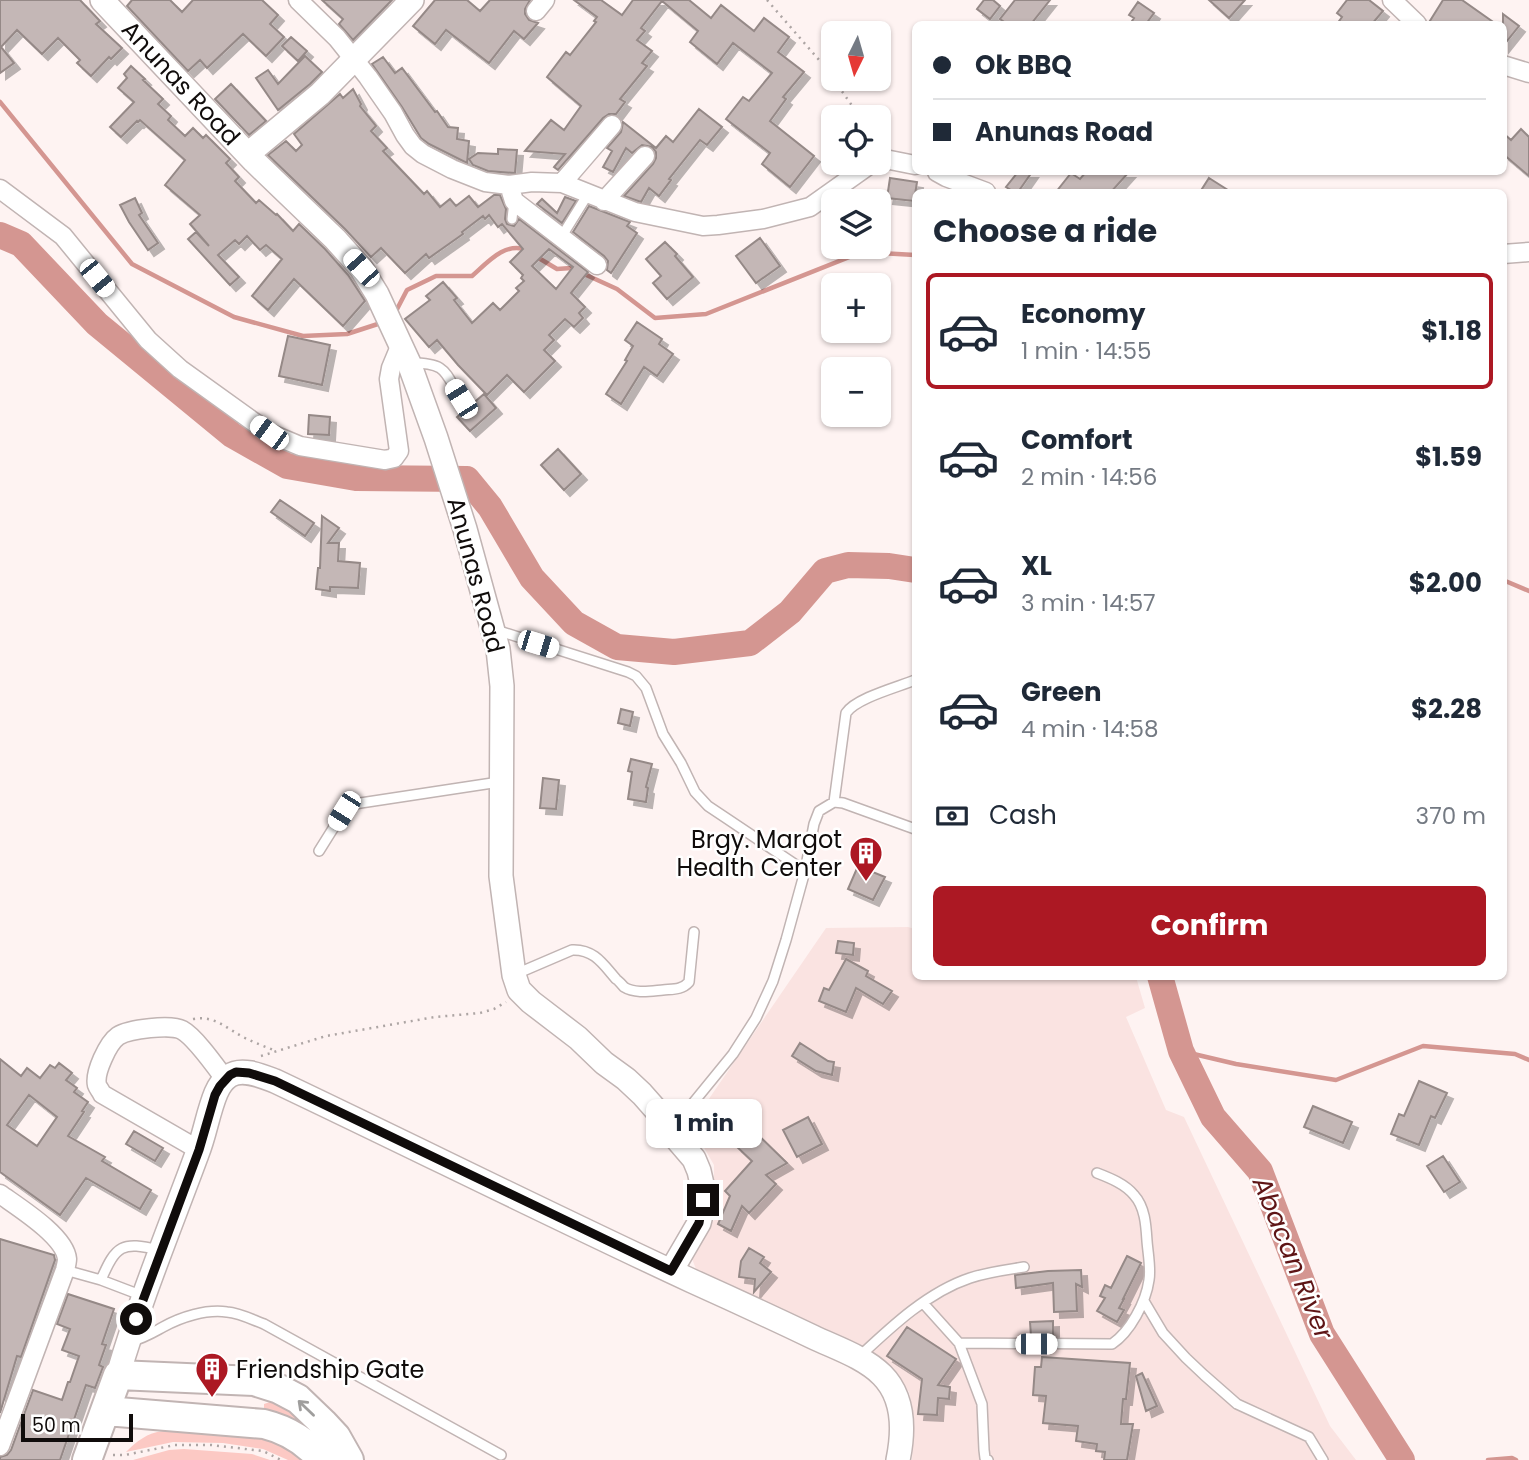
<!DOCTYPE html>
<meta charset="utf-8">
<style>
body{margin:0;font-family:Poppins,sans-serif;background:#f6f6f7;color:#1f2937;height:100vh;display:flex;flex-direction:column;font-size:26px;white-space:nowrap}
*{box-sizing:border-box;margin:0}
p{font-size:23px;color:#747a83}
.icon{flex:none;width:38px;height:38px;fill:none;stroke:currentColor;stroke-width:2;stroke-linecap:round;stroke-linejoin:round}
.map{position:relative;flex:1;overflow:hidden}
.details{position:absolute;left:912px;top:189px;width:595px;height:791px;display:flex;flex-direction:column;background:#fff;border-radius:10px;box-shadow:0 2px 5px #0004}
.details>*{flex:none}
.hud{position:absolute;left:912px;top:21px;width:595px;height:154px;border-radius:10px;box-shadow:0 2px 5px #0004;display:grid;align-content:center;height:154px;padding:0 21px;background:#fff}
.needle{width:46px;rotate:185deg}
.fabs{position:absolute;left:821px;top:21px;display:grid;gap:14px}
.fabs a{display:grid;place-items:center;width:70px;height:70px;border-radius:10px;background:#fff;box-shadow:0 2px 5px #0004;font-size:35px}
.scale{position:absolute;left:21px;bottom:18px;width:112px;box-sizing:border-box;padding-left:7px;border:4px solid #100c0b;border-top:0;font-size:19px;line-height:24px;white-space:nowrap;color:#100c0b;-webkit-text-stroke:5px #fff;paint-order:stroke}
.end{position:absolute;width:32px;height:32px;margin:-16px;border:9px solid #100c0b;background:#fff;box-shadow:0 0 0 4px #fff}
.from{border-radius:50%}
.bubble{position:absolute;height:49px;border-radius:10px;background:#fff;box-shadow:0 2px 5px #0004;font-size:23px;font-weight:700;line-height:49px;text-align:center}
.car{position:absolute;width:21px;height:42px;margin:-21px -10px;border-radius:9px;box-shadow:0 0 5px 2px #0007;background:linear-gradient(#fff 24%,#345 0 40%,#fff 0 76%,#345 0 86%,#fff 0)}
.hud b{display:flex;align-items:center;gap:24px;height:66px;font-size:26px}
.hud b+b{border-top:2px solid #e0e1e3}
.hud i{width:18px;height:18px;background:#1f2937}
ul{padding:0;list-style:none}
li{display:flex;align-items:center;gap:21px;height:116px;margin:0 14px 10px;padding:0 7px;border:4px solid transparent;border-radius:10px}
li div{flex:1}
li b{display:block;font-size:26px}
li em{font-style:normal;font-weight:700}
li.on{border-color:#ac1823}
li>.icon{width:63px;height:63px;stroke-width:1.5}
h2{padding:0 21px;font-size:32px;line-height:84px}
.pay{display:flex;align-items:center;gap:18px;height:77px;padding:0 21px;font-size:26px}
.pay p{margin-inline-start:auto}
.action{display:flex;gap:14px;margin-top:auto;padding:14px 21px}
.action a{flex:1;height:80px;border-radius:10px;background:#ac1823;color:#fff;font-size:28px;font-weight:700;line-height:80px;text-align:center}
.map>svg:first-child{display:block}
</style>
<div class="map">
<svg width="1529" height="1460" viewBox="0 0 1529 1460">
<defs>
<filter id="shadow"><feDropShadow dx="6" dy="6" stdDeviation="0" flood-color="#0004"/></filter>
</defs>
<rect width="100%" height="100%" fill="#fef3f2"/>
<path fill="#fae3e1" d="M908 927 915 929V976L1136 977 1145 1008 1126 1017 1166 1110 1184 1117 1330 1426 1356 1460H912L914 1419 909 1392 879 1358 699 1277 691 1256 714 1220V1165L691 1125 826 928Z"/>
<path fill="#fcc9c4" d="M273 1401 281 1403 322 1435 264 1410V1404Z
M163 1431 267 1439 280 1443 305 1460H288L263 1449 223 1443 173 1442 126 1452C137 1441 147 1433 163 1431Z
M184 1449 252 1454 270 1460H133L169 1450Z"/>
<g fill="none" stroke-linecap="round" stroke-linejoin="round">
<path stroke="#d49691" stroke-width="4.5" d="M0 102 132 264 234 317 303 336 347 334 384 322
M537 257 557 269 571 268 617 289 655 318 706 314 862 252 915 255
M395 313 407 290 436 276H472C487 263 505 241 527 250
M1503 580 1529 591
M1181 1051 1236 1064 1336 1080 1423 1046 1515 1054 1529 1060
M1488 1460 1512 1458 1516 1460"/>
<path stroke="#d49691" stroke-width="26" d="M0 235 21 244 97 324 232 435 287 466 356 478 467 479 490 507 532 578 574 623 617 647 674 652 750 643 790 612 825 571 848 565 889 566 915 570
M1160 976 1181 1051 1213 1117 1260 1171 1322 1334 1402 1460"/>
</g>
<path fill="#c4b7b6" stroke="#958987" stroke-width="2" fill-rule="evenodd" filter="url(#shadow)" d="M0 0H80L100 21 96 24 122 48 111 59 109 57 91 76 77 63 80 60 58 38 42 54 17 30 1 47 14 63 0 73Z
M132 0H170L182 12 193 0H262L278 15 270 24 284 37 266 56 243 34 207 68 200 60 188 71 127 6Z
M322 0H392L353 40 339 24 343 19Z
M435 0H467L480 11 490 0H530L525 9V14L529 20 538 23 524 39 514 31 489 63 446 30 435 44 413 26Z
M574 0H601L622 15 633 0H689L711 18 721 5 754 31 764 18 789 37 778 52 804 72 783 97 786 99 770 121 814 156 790 187 762 164 770 153 726 119 743 97 749 101 772 73 733 43 717 64 690 42 698 31 662 1 641 28 645 31 637 40 652 51 642 63 647 66 620 99 625 102 616 114H609L603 118 558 170 554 167 565 154 525 151 551 120 564 130 581 106 547 77 566 52 570 55 596 22 594 21 597 17Z
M984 0H993L1000 6 990 19 977 9Z
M1015 0H1050L1031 24H1007L1000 19Z
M1209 0H1245L1229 18Z
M1347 0H1369L1383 11 1372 24H1337L1342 17 1337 13Z
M1443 0H1462L1496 24H1428Z
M1138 2 1154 13 1146 24H1130L1134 18 1129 15Z
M1503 14 1519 26 1503 46Z
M291 37 307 51 298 61 282 46Z
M305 56 322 72 310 84 278 110 256 78 268 70 278 84Z
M383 57 395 73 402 68 435 112 437 111 448 127 458 128 457 139 469 141 467 163 429 144 421 138 402 107 372 64Z
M131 66 145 79 143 80 163 99 158 104 171 116 168 120 185 136 193 128 203 138 206 135 230 159 226 163 239 177 235 181 256 203 259 200 276 215 277 214 293 231 299 224 325 249 348 275 365 301 343 326 294 279 268 310 252 296 282 259 266 245 260 250 247 236 239 244 235 240 218 255 239 277 230 285 188 239 196 232 209 246 190 224 200 215 165 185 185 160 140 120 138 122 137 121 121 137 110 127 134 102 118 88 127 78 124 74Z
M231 84 266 121 249 135 215 99Z
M353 89 361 104 360 106 376 126 371 131 387 148 383 151 424 194 427 191 440 207 450 199 456 206 469 196 478 207 494 195H500L506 209 505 219 507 224 514 226 519 219 588 272 571 293 585 307 579 313 583 318 574 327 565 319 549 335 554 340 544 350 555 361 524 392 507 375 487 395 458 365 437 340 429 347 405 319 430 300 426 296 443 282 457 298 454 300 472 323 493 303 500 310 519 291 516 288 524 281 521 278 523 275 510 262 523 249 502 224 498 227 489 215 485 219 483 216 462 232 463 234 429 258 426 254 405 273 381 248 371 257 345 229 268 155 286 141 296 151 302 145 294 134 340 94 343 98ZM549 249 573 267 556 289 532 266Z
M699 109 722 127 707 145 700 140 669 179 671 180 659 196 649 188 641 202 624 196 653 164 656 158V152L652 147 642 145 632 153 626 148 613 172 603 167 612 151 607 148 621 132 623 122 656 148 666 136 673 142Z
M1521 129 1529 137V176L1503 154V133L1511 140Z
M498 149 517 150 515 173 488 171 473 165 469 159 478 153 498 154Z
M1018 172H1032L1018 192H1014L1006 187Z
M1086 172H1129L1111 192H1056L1071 173 1080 179Z
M890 178 917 182 914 201 887 198Z
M1209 178 1231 192H1200Z
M565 197 576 201 562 223 537 204 542 199 557 213Z
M135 198 142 213 139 215 158 243 148 250 129 222 120 205Z
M589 206 630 222 627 226 637 233 611 273 607 270 608 261 604 256 573 232Z
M760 238 780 266 756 283 736 256Z
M665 242 677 254 675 256 693 277 667 299 653 283 661 276 646 259Z
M637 322 662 339 659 344 673 354 657 376 644 367 621 404 606 394 627 361 625 360 633 346 625 340Z
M288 336 330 345 322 385 279 376Z
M484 394 496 408 470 431 457 417Z
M309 415 330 417 329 435 308 434Z
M558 449 581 474 564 490 541 465Z
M280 500 314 523 305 536 271 512Z
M322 516 339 528 328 543H339L338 561 360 563 358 588 330 587V591L316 589 318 568H320Z
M621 709 633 712 630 726 618 723Z
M631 759 652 764 646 787 648 788 646 802 628 799 632 772 628 771Z
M543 778 559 780 556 809 540 808Z
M858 866 885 877 873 900 848 889Z
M838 941 854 943 853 955 836 953Z
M846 959 868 971 866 976 892 991 883 1004 856 988 846 1012 819 1001 824 988 829 990Z
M800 1043 828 1061 834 1062 832 1075 816 1071 792 1056Z
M0 1059 21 1076 27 1068 40 1078 50 1065 55 1068 59 1063 72 1073 66 1080 77 1088 74 1092 88 1102 82 1111 84 1112 68 1136 105 1157 102 1161 151 1190 140 1209 86 1178 60 1215 0 1172ZM29 1095 57 1117 37 1146 7 1125Z
M1419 1081 1447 1093 1435 1118 1431 1116 1419 1145 1391 1134 1399 1114 1404 1116Z
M1313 1106 1352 1122 1343 1143 1304 1127Z
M808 1117 822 1144 797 1157 783 1130Z
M752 1129 787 1163 766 1175 776 1184 749 1213 742 1206 731 1231 718 1224 730 1196 725 1191 752 1161 736 1146Z
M134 1131 163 1148 155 1161 126 1144Z
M1443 1156 1460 1182 1444 1192 1427 1166Z
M0 1239 54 1255 55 1260 21 1357 17 1356 0 1413Z
M749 1248 764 1257 760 1263 771 1272 754 1292 755 1279 739 1277 741 1261Z
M1127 1256 1141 1263 1123 1299H1124L1119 1308 1124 1310 1117 1322 1097 1311 1105 1298 1100 1296 1105 1285 1111 1288Z
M1081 1270 1082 1287 1076 1284 1077 1311 1054 1312 1053 1283 1016 1288 1015 1275 1048 1271Z
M68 1294 114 1309 102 1344 106 1345 99 1365 103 1367 95 1388 86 1385 60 1460H0V1457L7 1455 11 1450 33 1390 62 1400 68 1382H70L79 1356 62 1350 70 1329 57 1324Z
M1053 1321V1337L1031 1336 1030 1322Z
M907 1327 956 1359 938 1385 950 1387 949 1399 938 1398 937 1415 918 1414 922 1379 887 1356Z
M1042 1357 1130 1363 1126 1399H1123L1121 1424H1133L1127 1460H1104L1105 1452 1096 1451 1097 1444 1076 1441 1078 1426 1043 1423 1046 1396 1033 1395 1035 1367H1041Z
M1142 1373 1157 1406 1146 1411 1136 1376Z"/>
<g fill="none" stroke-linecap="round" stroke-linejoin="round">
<defs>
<path id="service" d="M512 219 514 201
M565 231 588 194
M411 363C447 363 444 371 461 399
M496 630 628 672 636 676 646 688 663 734 681 763 695 792 708 806 726 818 805 871
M834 802 846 713C856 698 898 687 915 680
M319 851 344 811 354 804 499 782
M516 974 572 950C594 949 603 964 616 979 617 979 624 987 624 987 635 994 651 991 663 990 673 989 682 990 689 982L694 932
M671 1130 733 1054 756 1018 773 981 786 940 805 871 814 824 819 811 834 802 843 803 915 829
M65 1270 101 1280
M143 1296 101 1280C116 1245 122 1241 159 1250
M1144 1301 1163 1333 1186 1358 1204 1375 1237 1404 1309 1437 1323 1460
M923 1303 959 1343 982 1404 984 1450 985 1458 988 1460
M132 1341C144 1338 152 1333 163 1327 181 1317 206 1309 227 1312 240 1313 253 1320 264 1324L501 1455
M959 1343 1112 1344C1130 1332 1146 1302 1149 1280 1151 1268 1148 1254 1147 1241 1146 1225 1145 1207 1134 1195 1125 1184 1110 1178 1097 1173
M860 1356C892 1326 928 1292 970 1278 988 1272 1005 1270 1024 1267"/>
<path id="minor" d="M298 0 337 38 368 77 393 113 405 135 413 146 423 154 452 169 485 182 509 185 532 182 562 183 635 212 703 226 718 225 763 219 810 207 872 163
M1392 0 1417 24
M536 11 545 0
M1503 65 1529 73
M878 161 885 159 915 165
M937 172 946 177 986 192
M562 183 612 125
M509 185 514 201 597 265
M0 189 63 236 148 340 180 369 269 433 300 446 385 460 394 458 399 451 389 379 391 368 401 344
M604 201 645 156
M1503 254 1529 252
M199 1150 102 1094C101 1091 98 1088 97 1085 94 1073 108 1043 118 1036 129 1029 171 1024 182 1030 195 1037 216 1067 225 1079
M0 1194C18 1207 65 1236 67 1259 67 1262 66 1266 65 1270L0 1446"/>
<path id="tertiary" d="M102 0 254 161 335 239 361 268 377 294 409 363 436 438 465 529 498 649 502 686 501 876 514 975 519 990 531 1002 578 1038 604 1063 626 1079 642 1094 657 1111 670 1131 694 1159 699 1171 702 1184V1211L699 1223 671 1271
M248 154 320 94 412 0
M118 1375C140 1300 170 1227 197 1154 205 1134 208 1112 216 1093 219 1086 223 1080 229 1076 242 1067 262 1076 275 1081 414 1147 552 1216 692 1281 732 1299 773 1318 813 1337 836 1348 864 1357 882 1375 905 1398 904 1431 898 1460"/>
<path id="primary" d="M106 1411 264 1424C288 1430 306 1441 322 1460
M87 1460 118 1375 254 1381 279 1389 298 1399 323 1423 336 1437 349 1460"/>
</defs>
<use href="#service" stroke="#c1b4b3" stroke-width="12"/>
<use href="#minor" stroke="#c1b4b3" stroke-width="21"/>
<use href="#tertiary" stroke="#c1b4b3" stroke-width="26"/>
<use href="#primary" stroke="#c1b4b3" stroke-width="32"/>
<path stroke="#ada5a4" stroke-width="2.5" stroke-dasharray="2 5" stroke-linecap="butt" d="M767 0 826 68 833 79
M834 80 860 117
M193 1019C215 1015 227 1029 245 1038 255 1043 266 1047 276 1051
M261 1056 326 1036 435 1017 480 1013 494 1009 506 1002
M113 1455H125L175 1445H211L263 1451 281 1460"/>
<use href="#service" stroke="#fff" stroke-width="9"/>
<use href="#minor" stroke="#fff" stroke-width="18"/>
<use href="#tertiary" stroke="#fff" stroke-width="23"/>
<use href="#primary" stroke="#fff" stroke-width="28"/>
</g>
<defs><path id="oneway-shaft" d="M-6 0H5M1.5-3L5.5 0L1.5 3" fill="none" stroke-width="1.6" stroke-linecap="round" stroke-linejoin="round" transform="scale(1.75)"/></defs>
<use stroke="#9f9e9d" href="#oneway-shaft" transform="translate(306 1408) rotate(-136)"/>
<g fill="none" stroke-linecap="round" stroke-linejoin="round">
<path stroke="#100c0b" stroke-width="9" d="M136 1319 199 1150 215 1095 220 1086 230 1075 236 1072 249 1073 275 1081 671 1271 699 1223 703 1200"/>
</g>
<defs>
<symbol id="building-pin" viewBox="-11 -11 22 30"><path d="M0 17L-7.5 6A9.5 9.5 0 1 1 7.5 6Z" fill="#ac1823" stroke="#fff"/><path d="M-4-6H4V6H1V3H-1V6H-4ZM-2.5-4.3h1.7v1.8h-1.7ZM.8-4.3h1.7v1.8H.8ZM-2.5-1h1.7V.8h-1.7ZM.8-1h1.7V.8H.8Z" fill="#fff"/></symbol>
</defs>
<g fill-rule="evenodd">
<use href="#building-pin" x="847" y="834" width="38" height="52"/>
<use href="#building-pin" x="193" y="1350" width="38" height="52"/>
</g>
<g text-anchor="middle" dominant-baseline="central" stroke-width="5" stroke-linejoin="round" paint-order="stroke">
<g font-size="24" fill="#100c0b" stroke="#fff">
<text transform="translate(181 83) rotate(47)">Anunas Road</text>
<text transform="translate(476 575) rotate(75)">Anunas Road</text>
</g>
<g font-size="24" fill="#100c0b" stroke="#fff" text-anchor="end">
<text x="842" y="839">Brgy. Margot<tspan x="842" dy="28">Health Center</tspan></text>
<text x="236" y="1369" text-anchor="start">Friendship Gate</text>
</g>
<g font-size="26" font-style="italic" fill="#5e1516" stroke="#fff">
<text transform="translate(1293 1258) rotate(68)">Abacan River</text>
</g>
</g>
</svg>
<div class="fabs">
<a><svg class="needle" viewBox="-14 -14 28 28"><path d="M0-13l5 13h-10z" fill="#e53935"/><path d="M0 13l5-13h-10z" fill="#747a83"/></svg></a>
<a><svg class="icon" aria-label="locate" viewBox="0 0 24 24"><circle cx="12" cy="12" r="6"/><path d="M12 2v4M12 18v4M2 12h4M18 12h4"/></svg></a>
<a><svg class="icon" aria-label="layers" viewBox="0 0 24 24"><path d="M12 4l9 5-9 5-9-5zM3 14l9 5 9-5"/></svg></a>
<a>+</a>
<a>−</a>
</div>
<div class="scale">50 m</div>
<i class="end from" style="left:136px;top:1319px"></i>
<i class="end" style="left:703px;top:1200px"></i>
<div class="bubble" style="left:646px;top:1099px;width:116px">1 min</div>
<i class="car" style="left:361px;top:268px;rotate:318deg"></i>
<i class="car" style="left:97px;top:278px;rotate:141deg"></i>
<i class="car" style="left:461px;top:399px;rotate:328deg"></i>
<i class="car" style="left:269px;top:433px;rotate:306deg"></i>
<i class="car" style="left:538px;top:644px;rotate:107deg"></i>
<i class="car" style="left:344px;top:811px;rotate:212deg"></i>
<i class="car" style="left:1036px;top:1344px;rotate:90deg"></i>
<div class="hud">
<b><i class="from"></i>Ok BBQ</b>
<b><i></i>Anunas Road</b>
</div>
<section class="details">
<h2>Choose a ride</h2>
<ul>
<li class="on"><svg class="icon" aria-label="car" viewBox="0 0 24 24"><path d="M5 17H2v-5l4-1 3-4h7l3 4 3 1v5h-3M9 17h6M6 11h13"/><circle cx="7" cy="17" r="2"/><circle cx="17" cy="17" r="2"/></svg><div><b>Economy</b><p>1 min · 14:55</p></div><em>$1.18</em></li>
<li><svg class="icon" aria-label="car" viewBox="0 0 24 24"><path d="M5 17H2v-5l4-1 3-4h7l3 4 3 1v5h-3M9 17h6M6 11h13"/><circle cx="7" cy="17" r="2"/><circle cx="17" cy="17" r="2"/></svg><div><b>Comfort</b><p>2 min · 14:56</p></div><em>$1.59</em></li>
<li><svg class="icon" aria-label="car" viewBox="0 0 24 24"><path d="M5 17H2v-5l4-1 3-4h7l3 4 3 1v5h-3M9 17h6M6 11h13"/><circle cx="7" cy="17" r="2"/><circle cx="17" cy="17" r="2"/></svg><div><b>XL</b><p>3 min · 14:57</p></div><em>$2.00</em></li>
<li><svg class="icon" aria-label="car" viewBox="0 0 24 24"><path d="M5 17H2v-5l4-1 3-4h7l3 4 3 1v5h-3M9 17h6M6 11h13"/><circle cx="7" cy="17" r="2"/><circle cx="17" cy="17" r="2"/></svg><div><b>Green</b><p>4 min · 14:58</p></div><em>$2.28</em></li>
</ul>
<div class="pay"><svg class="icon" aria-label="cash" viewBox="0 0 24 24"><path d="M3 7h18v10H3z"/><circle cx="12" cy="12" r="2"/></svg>Cash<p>370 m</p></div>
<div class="action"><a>Confirm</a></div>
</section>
</div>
